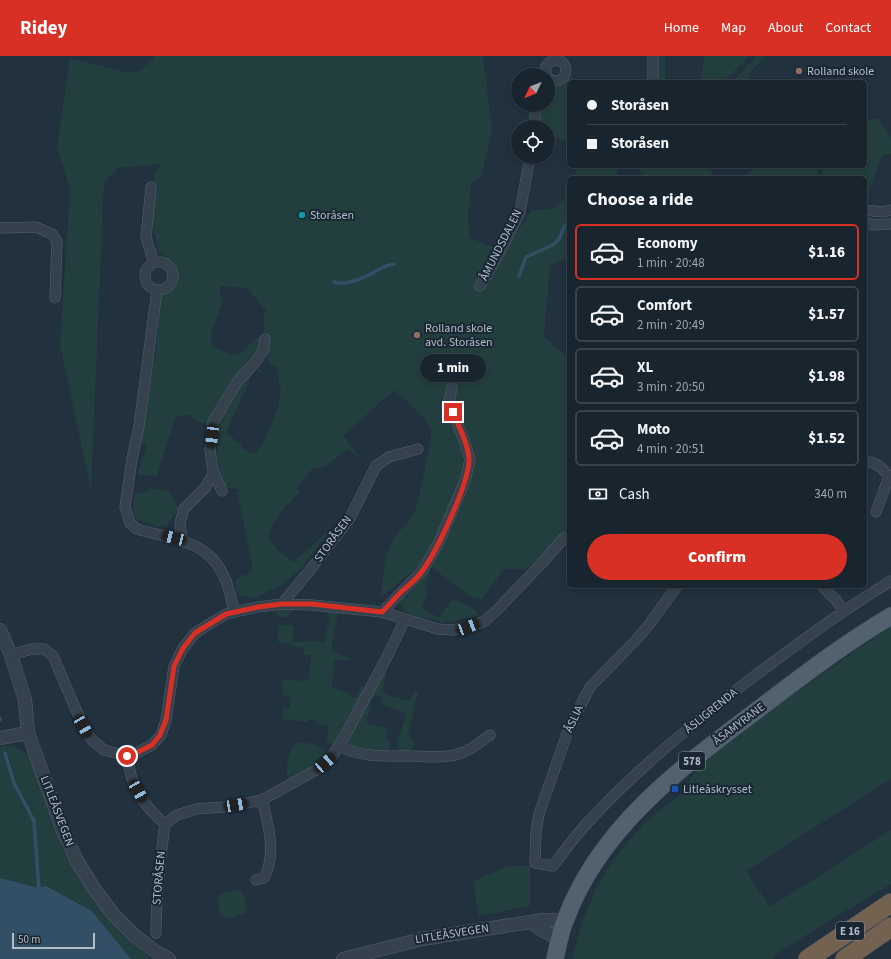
<!DOCTYPE html>
<meta charset="utf-8">
<style>
body{margin:0;font-family:"Source Sans 3",sans-serif;background:#222d36;color:#f1f3f6;height:100vh;display:flex;flex-direction:column;font-size:15px;white-space:nowrap}
*{box-sizing:border-box;margin:0}
p{font-size:13px;color:#9fa5aa}
.icon{flex:none;width:22px;height:22px;fill:none;stroke:currentColor;stroke-width:2;stroke-linecap:round;stroke-linejoin:round}
.map{position:relative;flex:1;overflow:hidden}
.sheet{position:absolute;left:567px;top:120px;width:300px;height:412px;display:flex;flex-direction:column;background:#19252e;border-radius:6px;box-shadow:0 2px 6px #0003,0 0 0 1px #37424a}
.sheet>*{flex:none}
.hud{position:absolute;left:567px;top:24px;width:300px;height:88px;border-radius:6px;box-shadow:0 2px 6px #0003,0 0 0 1px #37424a;display:grid;align-content:center;height:88px;padding:0 20px;background:#19252e}
.needle{width:26px;rotate:227deg}
.fabs{position:absolute;left:511px;top:12px;display:grid;gap:8px}
.fabs a{display:grid;place-items:center;width:44px;height:44px;border-radius:50%;background:#19252e;box-shadow:0 2px 6px #0003,0 0 0 1px #37424a;font-size:20px}
.scale{position:absolute;left:12px;bottom:10px;width:83px;box-sizing:border-box;padding-left:4px;border:2px solid #b0bdc9;border-top:0;font-size:11px;line-height:14px;white-space:nowrap;color:#b0bdc9;-webkit-text-stroke:3px #1a2732;paint-order:stroke}
.end{position:absolute;width:18px;height:18px;margin:-9px;border:5px solid #d93025;background:#fff;box-shadow:0 0 0 2px #fff}
.from{border-radius:50%}
.bubble{position:absolute;height:28px;border-radius:14px;background:#19252e;box-shadow:0 2px 6px #0003,0 0 0 1px #37424a;font-size:13px;font-weight:800;line-height:28px;text-align:center}
.car{position:absolute;width:12px;height:24px;margin:-12px -6px;border-radius:5px;box-shadow:0 0 3px 1px #0007;background:linear-gradient(#222 24%,#8ab4d8 0 40%,#222 0 76%,#8ab4d8 0 86%,#222 0)}
.hud b{display:flex;align-items:center;gap:14px;height:38px;font-size:15px}
.hud b+b{border-top:1px solid #37424a}
.hud i{width:10px;height:10px;background:#f1f3f6}
ul{padding:0;list-style:none}
li{display:flex;align-items:center;gap:12px;height:56px;margin:0 8px 6px;padding:0 12px;border:2px solid #37424a;border-radius:6px}
li div{flex:1}
li b{display:block;font-size:15px}
li em{font-style:normal;font-weight:800}
li.current{border-color:#d93025}
li>.icon{width:36px;height:36px;stroke-width:1.5}
h2{padding:0 20px;font-size:18px;line-height:48px}
.pay{display:flex;align-items:center;gap:10px;height:44px;padding:0 20px;font-size:15px}
.pay p{margin-inline-start:auto}
.cta{display:flex;gap:8px;margin-top:auto;padding:8px 20px}
.cta a{flex:1;height:46px;border-radius:24px;background:#d93025;color:#fff;font-size:16px;font-weight:800;line-height:46px;text-align:center}
header{display:flex;align-items:center;gap:24px;box-sizing:border-box;height:56px;padding:0 20px;background:#d93025;color:#fff}
header strong{font-size:19px}
nav{display:flex;gap:22px;margin-inline-start:auto;font-size:14px}
.map>svg:first-child{display:block}
</style>
<header>
<strong>Ridey</strong>
<nav><a>Home</a><a>Map</a><a>About</a><a>Contact</a></nav>
</header>
<div class="map">
<svg width="891" height="903" viewBox="0 0 891 903">
<rect width="100%" height="100%" fill="#21313e"/>
<path fill="#233e3e" d="M154 0H483L492 74 482 119 472 126 468 158 470 182 494 191 504 189 512 184 520 171 531 155 555 152 565 142 564 131 569 129V201L550 209 544 281 569 302V476L557 496 525 513H504L482 543 471 541 430 510 427 504 381 541C383 524 383 503 391 487 397 475 410 467 415 455 418 446 433 381 431 374 427 362 404 343 394 334L343 380 363 405 347 393 325 411 313 412 297 432 301 435C288 449 272 462 268 481 275 491 283 499 294 506L332 471 301 513 282 529 254 542 240 540 236 535 235 526 242 518 246 520 253 513 237 435 240 434 225 431 218 406 216 371 247 318 255 312 262 314 265 318 257 315 253 317 226 377 237 385 241 387 242 392 254 398 263 388 278 352 281 335 276 311 270 308 266 298 267 280 264 275V257L267 256 247 232 219 230 222 248 211 277 212 290C241 303 235 302 258 281L261 283V288L242 312 208 370 188 359 176 360 157 420 137 419 147 390 139 387 147 337 155 302 159 262 160 237 173 230 178 217 168 203 158 194 152 167 154 121 160 108 118 112 104 126 91 434 60 289 70 133 57 91 70 2 126 16 139 15 153 3Z
M656 0H665V26H656Z
M704 0H750L723 26H701Z
M757 0H767L749 17 748 26H737L735 23Z
M574 20 575 26H569V104H567L566 85 562 83 548 82V71H536L538 49H548V29C561 34 565 29 574 20Z
M865 60 867 63H878L891 81 890 84H891V98L883 99 875 118 866 151 865 122H821L824 110H865Z
M577 110H620L615 122H575Z
M635 110H710L709 113 718 122H647Z
M759 110H819L817 122H741Z
M152 432 169 435 179 453 166 470H162L158 471C133 463 131 464 135 437H144Z
M428 514 430 518 425 528 428 538 422 552 436 560 439 561 450 546 453 544C464 546 471 550 479 558L478 560 453 565 441 566 406 557 400 547 401 543 408 540Z
M280 552H339L331 593 332 596 350 602 348 605 337 603 334 607 332 631 348 637 352 641H356L361 630 365 631 358 647 333 690 326 685 329 670 316 667V665L309 663 307 666 283 663V651L290 652V641L283 639 282 623 306 625 309 621 311 599H304V592L278 586V569H293V586L313 585 325 587 327 572 329 570 328 553C322 553 302 552 297 553 288 557 292 563 277 561L276 556Z
M891 571V723L746 815 770 851 891 774V828L817 872 777 898 772 903H572L582 866 596 833 614 803 644 767 681 738 698 711 728 686 826 615Z
M385 611 386 619 383 636 387 639 410 645 414 635 419 637 413 651 414 656 408 677 415 688C412 695 406 697 399 694L397 687 399 680 406 660 403 656 381 648 382 642 375 639 370 646 371 650 366 665 369 668 389 673 385 682 390 684V693L387 696 355 692 347 687V683L356 671 370 640Z
M300 686C311 687 319 690 329 696L322 707 291 723 287 720C287 707 287 692 300 686Z
M12 689 25 696 33 706 41 724 52 766 63 794 80 822 105 859 151 903H131L92 855 46 830 39 833 0 822V691Z
M508 810H530V850L479 860 473 825Z
M241 834 243 837 247 851 244 858 229 863 220 859 217 841 224 837Z"/>
<path fill="#334f66" d="M0 822 39 832 46 830 92 855 131 903H0Z"/>
<g fill="none" stroke-linecap="round" stroke-linejoin="round">
<path stroke="#334f66" stroke-width="3.5" d="M519 220 526 201 553 189 559 183 565 169
M334 226C345 230 360 223 371 218 379 214 385 209 394 208
M0 662V664
M5 697 14 727 34 765 39 833"/>
<defs>
<path id="minor" d="M546 19V10C549 6 552 4 556 4 574 6 565 34 548 22
M653 26V0
M534 71 536 49
M151 131 146 181 154 207
M865 154 883 156 891 154
M865 166 873 169 891 168
M0 172 36 171 52 178 57 185 55 242
M145 220a14 14 0 1 1 28 0a14 14 0 1 1-28 0Z
M480 230 501 194 520 156 530 101
M157 234 139 370 132 403 125 451 130 467 137 473C173 484 210 483 226 525 230 535 232 546 234 555
M865 406C877 405 883 413 889 421L876 456
M222 435 213 414 210 394 213 366 237 326 257 304 263 294 265 283
M182 485 180 467 184 453 205 432 214 416
M677 530 648 570 635 585 590 631 569 672 539 758 536 776 535 807 553 810C565 794 577 777 591 763 641 709 699 663 757 618 801 586 844 553 891 525
M822 530 836 544 843 555
M282 548 311 513 350 462 376 410 389 401 418 393
M382 556 423 514 439 486 465 425 470 404 464 384 449 347 452 331
M11 599 32 593H44L53 600 83 670 92 684 104 694 127 700 138 696 152 689 161 679 166 664 174 610 183 592 195 577 226 558 258 551 282 548 312 549 382 556 438 573 453 574 468 571 485 565 497 554 541 508 564 482
M339 690C361 702 387 700 412 700 427 701 441 702 455 699 469 696 479 687 490 679
M127 700C129 709 130 719 134 728 140 743 152 757 165 768L177 759 196 753 224 751 262 744 318 713 331 702 346 678 389 597 405 563
M256 824 264 822C277 798 268 768 262 743
M156 877C156 840 160 805 165 768"/>
<path id="tertiary" d="M0 574 11 599 25 644 28 677 63 775 76 803 93 831 113 858 134 879 156 896 169 903
M0 682 28 677
M532 867 542 874 559 883
M343 903 422 883 543 864H553L564 865"/>
<path id="primary" d="M555 903C558 890 560 877 565 865 599 771 683 710 760 652 802 620 845 587 891 560"/>
<path id="motorway" d="M808 903 891 847
M845 903 891 871"/>
</defs>
<use href="#minor" stroke="#53606b" stroke-width="11"/>
<use href="#tertiary" stroke="#53606b" stroke-width="14"/>
<use href="#primary" stroke="#414e59" stroke-width="18"/>
<use href="#motorway" stroke="#404d58" stroke-width="20"/>
<use href="#minor" stroke="#35424d" stroke-width="10"/>
<use href="#tertiary" stroke="#35424d" stroke-width="13"/>
<use href="#primary" stroke="#52616e" stroke-width="17"/>
<use href="#motorway" stroke="#746251" stroke-width="19"/>
</g>
<g fill="none" stroke-linecap="round" stroke-linejoin="round">
<path stroke="#d93025" stroke-width="5" d="M127 700 138 696 152 689 160 679 166 664 174 610 183 592 195 577 226 558 258 551 282 548H312L382 556C389 549 395 542 401 536 409 529 417 523 423 514 437 495 468 429 469 405 470 392 458 369 453 356"/>
</g>
<g fill="#8d6e63" stroke="#1a2732" stroke-width="1.5">
<circle cx="799" cy="15" r="4"/>
<circle cx="417" cy="279" r="4"/>
</g>
<circle fill="#0f9aa8" stroke="#1a2732" stroke-width="1.5" cx="302" cy="159" r="4"/>
<rect fill="#1a4fb4" stroke="#1a2732" stroke-width="1.5" x="671" y="729" width="8" height="8" rx="2"/>
<g text-anchor="middle" dominant-baseline="central" stroke-width="4" stroke-linejoin="round" paint-order="stroke">
<g fill="#1a2732" stroke="#83909c" stroke-width="1">
<rect x="679" y="696" width="26" height="18" rx="3"/>
<rect x="836" y="866" width="28" height="18" rx="3"/>
</g>
<g font-size="11" font-weight="bold" fill="#b0bdc9">
<text x="692" y="705">578</text>
<text x="850" y="875">E 16</text>
</g>
<g font-size="12" fill="#b0bdc9" stroke="#1a2732" text-anchor="start">
<text x="807" y="15">Rolland skole</text>
<text x="310" y="159">Storåsen</text>
<text x="425" y="272">Rolland skole<tspan x="425" dy="14">avd. Storåsen</tspan></text>
<text x="683" y="733">Litleåskrysset</text>
</g>
<g font-size="12" fill="#b0bdc9" stroke="#1a2732">
<text transform="translate(501 189) rotate(-63)">ÅMUNDSDALEN</text>
<text transform="translate(333 483) rotate(-54)">STORÅSEN</text>
<text transform="translate(711 655) rotate(-39)">ÅSLIGRENDA</text>
<text transform="translate(574 663) rotate(-65)">ÅSLIA</text>
<text transform="translate(739 668) rotate(-37)">ÅSAMYRANE</text>
<text transform="translate(57 755) rotate(69)">LITLEÅSVEGEN</text>
<text transform="translate(159 822) rotate(-85)">STORÅSEN</text>
<text transform="translate(452 878) rotate(-9)">LITLEÅSVEGEN</text>
</g>
</g>
</svg>
<div class="fabs">
<a><svg class="needle" viewBox="-14 -14 28 28"><path d="M0-13l5 13h-10z" fill="#e53935"/><path d="M0 13l5-13h-10z" fill="#9fa5aa"/></svg></a>
<a><svg class="icon" aria-label="locate" viewBox="0 0 24 24"><circle cx="12" cy="12" r="6"/><path d="M12 2v4M12 18v4M2 12h4M18 12h4"/></svg></a>
</div>
<div class="scale">50 m</div>
<i class="end from" style="left:127px;top:700px"></i>
<i class="end" style="left:453px;top:356px"></i>
<div class="bubble" style="left:420px;top:298px;width:66px">1 min</div>
<i class="car" style="left:212px;top:380px;rotate:187deg"></i>
<i class="car" style="left:174px;top:482px;rotate:284deg"></i>
<i class="car" style="left:468px;top:571px;rotate:69deg"></i>
<i class="car" style="left:83px;top:670px;rotate:150deg"></i>
<i class="car" style="left:325px;top:707px;rotate:49deg"></i>
<i class="car" style="left:138px;top:735px;rotate:150deg"></i>
<i class="car" style="left:236px;top:749px;rotate:80deg"></i>
<div class="hud">
<b><i class="from"></i>Storåsen</b>
<b><i></i>Storåsen</b>
</div>
<section class="sheet">
<h2>Choose a ride</h2>
<ul>
<li class="current"><svg class="icon" aria-label="car" viewBox="0 0 24 24"><path d="M5 17H2v-5l4-1 3-4h7l3 4 3 1v5h-3M9 17h6M6 11h13"/><circle cx="7" cy="17" r="2"/><circle cx="17" cy="17" r="2"/></svg><div><b>Economy</b><p>1 min · 20:48</p></div><em>$1.16</em></li>
<li><svg class="icon" aria-label="car" viewBox="0 0 24 24"><path d="M5 17H2v-5l4-1 3-4h7l3 4 3 1v5h-3M9 17h6M6 11h13"/><circle cx="7" cy="17" r="2"/><circle cx="17" cy="17" r="2"/></svg><div><b>Comfort</b><p>2 min · 20:49</p></div><em>$1.57</em></li>
<li><svg class="icon" aria-label="car" viewBox="0 0 24 24"><path d="M5 17H2v-5l4-1 3-4h7l3 4 3 1v5h-3M9 17h6M6 11h13"/><circle cx="7" cy="17" r="2"/><circle cx="17" cy="17" r="2"/></svg><div><b>XL</b><p>3 min · 20:50</p></div><em>$1.98</em></li>
<li><svg class="icon" aria-label="car" viewBox="0 0 24 24"><path d="M5 17H2v-5l4-1 3-4h7l3 4 3 1v5h-3M9 17h6M6 11h13"/><circle cx="7" cy="17" r="2"/><circle cx="17" cy="17" r="2"/></svg><div><b>Moto</b><p>4 min · 20:51</p></div><em>$1.52</em></li>
</ul>
<div class="pay"><svg class="icon" aria-label="cash" viewBox="0 0 24 24"><path d="M3 7h18v10H3z"/><circle cx="12" cy="12" r="2"/></svg>Cash<p>340 m</p></div>
<div class="cta"><a>Confirm</a></div>
</section>
</div>
